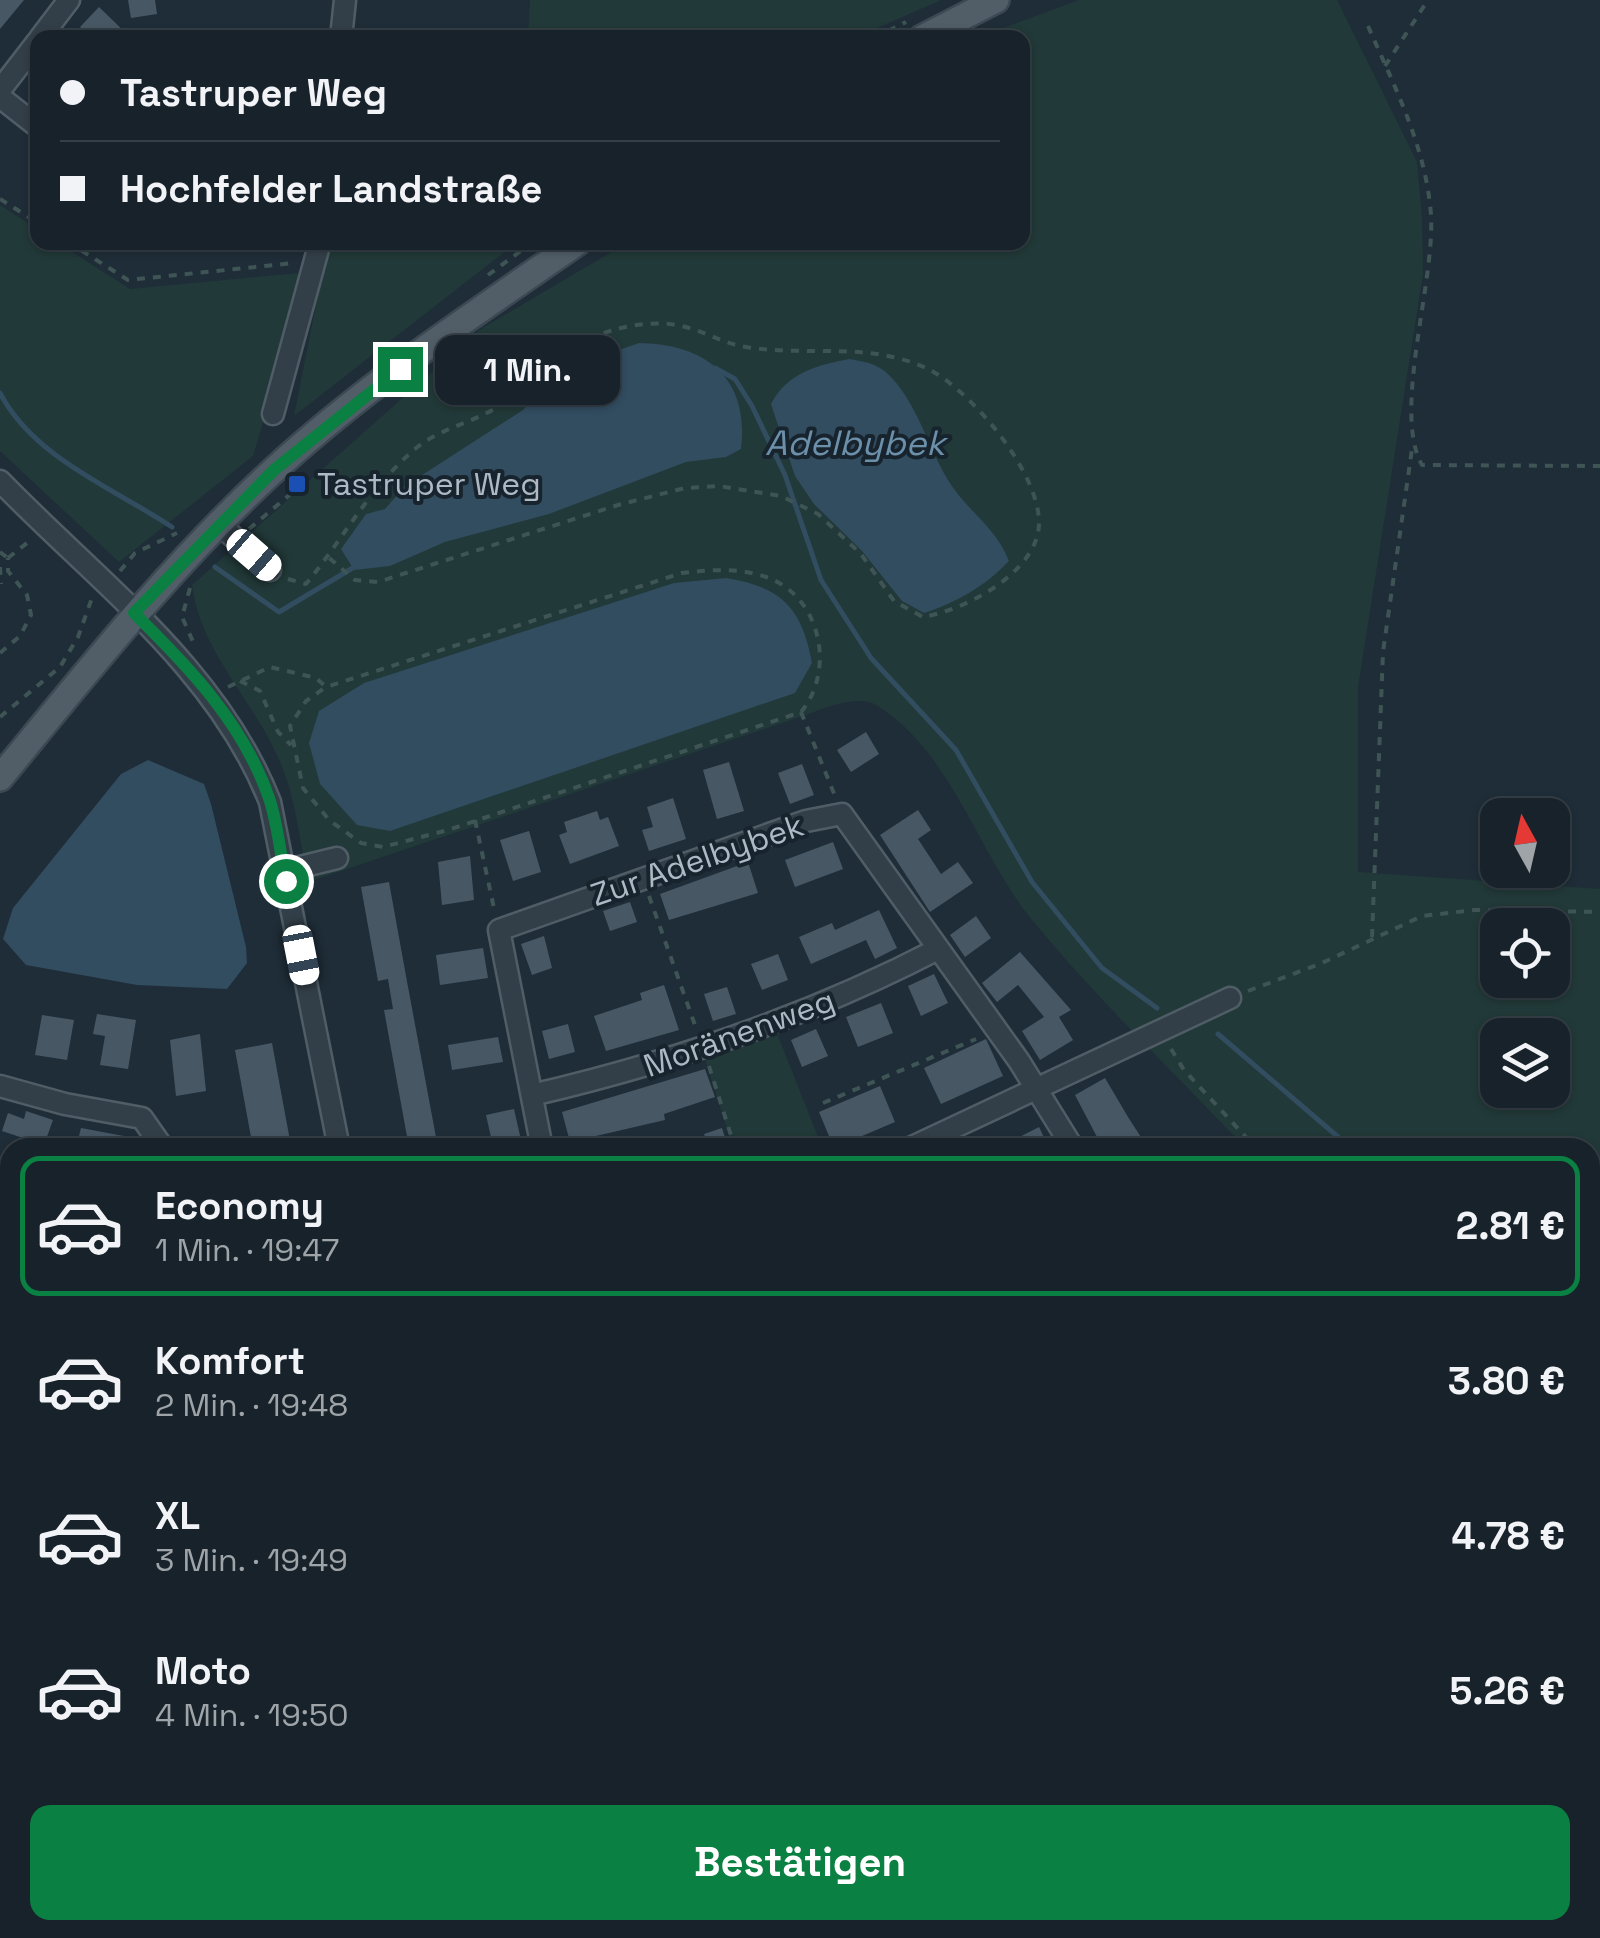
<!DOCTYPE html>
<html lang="de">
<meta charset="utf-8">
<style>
body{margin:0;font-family:"Space Grotesk",sans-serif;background:#242f36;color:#f1f3f6;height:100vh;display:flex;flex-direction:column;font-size:38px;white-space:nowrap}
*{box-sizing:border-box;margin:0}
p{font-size:32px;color:#9ea4a8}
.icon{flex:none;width:55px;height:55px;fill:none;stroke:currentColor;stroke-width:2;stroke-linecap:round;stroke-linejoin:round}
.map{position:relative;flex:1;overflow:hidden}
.panel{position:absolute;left:0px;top:1138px;width:1600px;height:802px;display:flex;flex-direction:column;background:#17222a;border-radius:30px 30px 0 0;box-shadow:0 2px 8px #0004,0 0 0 2px #363f47}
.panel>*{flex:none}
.top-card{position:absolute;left:30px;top:30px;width:1000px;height:220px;border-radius:20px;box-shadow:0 2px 8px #0004,0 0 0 2px #363f47;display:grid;align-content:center;height:220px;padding:0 30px;background:#17222a}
.needle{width:65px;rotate:352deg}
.buttons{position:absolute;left:1480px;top:798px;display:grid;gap:20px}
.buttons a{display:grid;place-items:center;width:90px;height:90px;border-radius:20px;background:#17222a;box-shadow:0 2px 8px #0004,0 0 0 2px #363f47;font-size:50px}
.end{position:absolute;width:45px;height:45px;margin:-22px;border:12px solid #0b8043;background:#fff;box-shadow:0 0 0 5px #fff}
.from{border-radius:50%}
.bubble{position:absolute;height:70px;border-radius:20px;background:#17222a;box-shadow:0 2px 8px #0004,0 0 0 2px #363f47;font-size:32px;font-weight:600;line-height:70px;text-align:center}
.car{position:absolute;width:30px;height:60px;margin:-30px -15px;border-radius:12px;box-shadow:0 0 8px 2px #0007;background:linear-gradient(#fff 24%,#345 0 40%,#fff 0 76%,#345 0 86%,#fff 0)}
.top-card b{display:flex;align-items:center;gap:35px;height:95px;font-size:38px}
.top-card b+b{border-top:2px solid #363f47}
.top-card i{width:25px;height:25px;background:#f1f3f6}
ul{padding:18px 0 0;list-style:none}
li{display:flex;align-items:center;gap:30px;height:140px;margin:0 20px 15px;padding:0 10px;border:5px solid transparent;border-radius:20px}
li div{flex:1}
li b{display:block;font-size:38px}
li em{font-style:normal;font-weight:600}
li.active{border-color:#0b8043}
li>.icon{width:90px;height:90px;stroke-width:1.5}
.action{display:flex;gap:20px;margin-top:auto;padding:20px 30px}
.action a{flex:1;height:115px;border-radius:20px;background:#0b8043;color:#fff;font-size:40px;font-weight:600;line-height:115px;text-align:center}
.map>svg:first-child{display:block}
</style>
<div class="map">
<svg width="1600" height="1938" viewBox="0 0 1600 1938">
<rect width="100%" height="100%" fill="#1f2d38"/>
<path fill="#213938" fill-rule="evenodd" d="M530 0H941L857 37H528Z
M1079 0H1337L1417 162 1422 218 1423 274 1358 687V872L1600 889V1938H1362L1360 1930H1590V1148L1245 1147C1174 1073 1098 1000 1032 920 978 854 953 754 878 706 856 691 813 714 791 720L308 882C300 843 296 798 280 762 255 702 200 651 192 585L479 330 627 243 1022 242V38L979 37ZM1498 925H1552V980H1498ZM1498 1035H1552V1090H1498Z
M0 205 37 229 38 242 58 243 130 289 309 272 253 456 119 562 0 451Z
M328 243H516L294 416Z
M776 1031 822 1147H733L704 1056Z"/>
<path fill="#324c60" d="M639 343C705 344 750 377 741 449L726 457 686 462 549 514 445 542 390 566 354 570 341 549 366 514 385 509 405 486 523 410 548 383 582 363Z
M849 359C867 362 879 364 891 377 922 410 930 458 957 493 976 517 998 532 1009 561 985 586 958 602 924 613L902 601 862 551 814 504 795 476 771 404C787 373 817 365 849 359Z
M726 578C782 587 802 608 812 663L795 693 390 831 357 825 320 784 309 743 319 711 364 683 674 583Z
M148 760 204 784 211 804 246 947 247 963 227 989 137 985 26 965 3 939 13 908 121 774Z"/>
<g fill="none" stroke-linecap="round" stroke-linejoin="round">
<path stroke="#324c60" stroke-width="5" d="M715 368 735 379 752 406 785 475 821 580 871 658 956 750 1032 882 1102 968 1157 1008
M0 393C34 458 113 488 172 527
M215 567 279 612 356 566
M1218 1034 1351 1148
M1590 1764 1600 1772"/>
</g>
<path fill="#475864" d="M0 0H24L0 29Z
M128 0H155L157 14 131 18Z
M99 7 131 38H91L80 27Z
M866 732 879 754 851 772 837 750Z
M729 762 744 811 717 819 703 770Z
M802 764 814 795 790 804 778 773Z
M673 798 686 839 649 851 642 830 653 827 647 807Z
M918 810 931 830 918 839 941 874 958 862 973 883 930 912 880 835Z
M597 811 600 820 608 817 619 846 570 864 559 835 567 832 564 822Z
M529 831 541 872 513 881 500 840Z
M833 842 843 869 795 887 785 860Z
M470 856 474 900 442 905 438 862Z
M748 862 758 893 669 920 660 894Z
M389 882 406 976 438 1148 408 1142 384 1010 393 1009 388 979 378 981 361 887Z
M630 902 637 922 610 931 603 911Z
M879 910 897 948 875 959 866 940 811 964 799 937 832 923 835 930Z
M976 916 991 938 965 957 950 935Z
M544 936 552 968 532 975 521 944Z
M483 948 488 978 440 985 436 955Z
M1020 952 1071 1010 1059 1017 1073 1040 1040 1060 1022 1031 1044 1017 1018 985 997 1002 982 983Z
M778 954 788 980 762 990 751 964Z
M934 974 948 1003 921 1016 908 986Z
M664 985 679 1030 606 1051 594 1016 642 1000 640 993Z
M727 987 736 1014 713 1021 704 994Z
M881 1003 893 1033 858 1047 846 1017Z
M97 1014 136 1020 128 1069 100 1065 105 1036 93 1034Z
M42 1015 74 1020 67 1060 35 1055Z
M568 1024 575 1052 549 1059 542 1031Z
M816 1029 828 1056 802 1067 791 1040Z
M200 1034 206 1091 176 1096 170 1040Z
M498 1037 503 1062 452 1070 448 1045Z
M986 1039 1003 1076 941 1104 924 1068Z
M272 1043 291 1146 253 1148 235 1050Z
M705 1069 715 1097 664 1114 665 1120 570 1142 562 1112Z
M1105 1078 1128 1117 1148 1148H1103L1097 1137 1075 1095Z
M880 1086 895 1122 834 1148 819 1112Z
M514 1109 521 1140 493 1146 486 1115Z
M26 1111 53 1120 44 1145 2 1131 8 1113 24 1119Z
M1039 1127 1049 1148H998Z
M81 1128 140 1139 146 1148H76Z
M722 1128 727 1144 709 1148 704 1134Z"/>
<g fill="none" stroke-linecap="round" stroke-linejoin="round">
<defs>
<path id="minor" d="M40 38 69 0
M341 38 345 0
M0 90 38 41
M0 97 38 127
M273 414 320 242
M0 481C98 582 217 668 270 802L339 1148
M219 524 270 570
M284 871 337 858
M0 1086 65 1104 142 1118 163 1148
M532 1095C674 1062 809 1016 938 949
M542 1148 499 930 806 821 842 814 1019 1061 1073 1148
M910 1148 1230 998
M0 1273 10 1276
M434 1938 435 1930"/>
<path id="major" d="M922 38 996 0
M0 778C87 672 172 564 273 471 366 385 474 314 578 242"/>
</defs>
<use href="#minor" stroke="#505d66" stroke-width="25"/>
<use href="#major" stroke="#3c4852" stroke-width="30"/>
<path stroke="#3f5555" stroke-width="4" stroke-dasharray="8 8" stroke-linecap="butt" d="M1368 26C1395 88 1426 147 1431 215 1435 283 1392 412 1422 465L1600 466
M874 38 906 22
M1385 66 1428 0
M0 199 38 223
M68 242 128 280 294 263
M488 275 533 242
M249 529 293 492
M0 552 8 558
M8 558 32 539
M0 567 1 584
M120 571 135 553 177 533
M288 579 306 584C343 539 370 487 415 449 441 427 475 423 502 404 530 383 553 353 586 340 617 326 657 318 689 328 710 334 725 344 746 347 808 357 866 341 926 368 969 387 1053 485 1037 537 1024 579 963 610 923 617L894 601 861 554 818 514 781 496 719 486 685 488 618 505 378 582 355 580 328 557
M190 588 182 617 194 644
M0 653 20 636 31 615 27 595 8 571V558
M240 681 260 691 278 732 291 745
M228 687 270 667 316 678 326 687 682 573C711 570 738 567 766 577 821 596 836 670 801 712L448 830 383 847 361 843 329 820 303 788 290 726 306 701 326 687
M801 712 835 796
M0 717 60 667 78 637 92 598
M475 820 495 913
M649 896 696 1028
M1372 937 1383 652 1412 449
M1248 991 1322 963 1422 916 1475 910 1600 912
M1171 1049 1184 1070 1256 1148
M709 1066 735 1148
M823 1103 976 1039
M0 1457 10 1461"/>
<use href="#minor" stroke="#333f48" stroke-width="20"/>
<use href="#major" stroke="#515e68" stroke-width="25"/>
</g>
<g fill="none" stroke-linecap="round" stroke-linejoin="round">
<path stroke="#0b8043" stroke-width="12" d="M286 881C280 854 278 824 269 798 243 723 189 667 134 613L274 470 400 369"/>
</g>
<rect fill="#1a4fb4" stroke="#18242d" stroke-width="4" x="287" y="474" width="20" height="20" rx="5"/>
<g text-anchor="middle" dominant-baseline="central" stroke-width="8" stroke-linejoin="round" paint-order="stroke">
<g font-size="32" fill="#adbac5" stroke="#18242d" text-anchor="start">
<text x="317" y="484">Tastruper Weg</text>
</g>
<g font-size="32" fill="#adbac5" stroke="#18242d">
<text transform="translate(697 860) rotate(-19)">Zur Adelbybek</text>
<text transform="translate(739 1033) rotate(-20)">Moränenweg</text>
</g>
<g font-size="35" font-style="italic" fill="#6c90aa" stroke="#18242d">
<text x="855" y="443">Adelbybek</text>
</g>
</g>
</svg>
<div class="buttons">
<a><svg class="needle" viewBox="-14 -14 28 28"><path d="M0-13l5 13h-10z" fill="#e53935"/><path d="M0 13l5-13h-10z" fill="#9ea4a8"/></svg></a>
<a><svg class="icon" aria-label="locate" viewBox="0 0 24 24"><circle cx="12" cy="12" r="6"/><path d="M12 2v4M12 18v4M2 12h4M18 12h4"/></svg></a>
<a><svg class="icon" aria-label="layers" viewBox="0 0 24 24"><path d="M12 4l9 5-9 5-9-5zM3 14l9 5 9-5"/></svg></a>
</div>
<i class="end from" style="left:286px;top:881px"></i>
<i class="end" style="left:400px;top:369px"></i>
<div class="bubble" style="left:435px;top:335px;width:185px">1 Min.</div>
<i class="car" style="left:254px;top:555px;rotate:131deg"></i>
<i class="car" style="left:301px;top:955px;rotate:169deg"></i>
<div class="top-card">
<b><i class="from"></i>Tastruper Weg</b>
<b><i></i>Hochfelder Landstraße</b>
</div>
<section class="panel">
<ul>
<li class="active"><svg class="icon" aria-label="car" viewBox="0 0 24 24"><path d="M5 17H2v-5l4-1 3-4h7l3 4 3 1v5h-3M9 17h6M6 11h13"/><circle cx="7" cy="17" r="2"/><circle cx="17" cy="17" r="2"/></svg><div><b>Economy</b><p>1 Min. · 19:47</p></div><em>2.81 €</em></li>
<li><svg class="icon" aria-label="car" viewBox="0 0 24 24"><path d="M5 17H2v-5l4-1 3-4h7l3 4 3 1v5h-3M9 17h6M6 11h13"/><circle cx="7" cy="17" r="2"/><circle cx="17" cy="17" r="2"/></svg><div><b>Komfort</b><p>2 Min. · 19:48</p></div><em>3.80 €</em></li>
<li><svg class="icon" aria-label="car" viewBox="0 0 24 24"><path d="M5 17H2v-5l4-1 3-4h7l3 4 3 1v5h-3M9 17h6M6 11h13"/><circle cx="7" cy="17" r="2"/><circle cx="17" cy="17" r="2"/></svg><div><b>XL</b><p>3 Min. · 19:49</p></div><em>4.78 €</em></li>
<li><svg class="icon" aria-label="car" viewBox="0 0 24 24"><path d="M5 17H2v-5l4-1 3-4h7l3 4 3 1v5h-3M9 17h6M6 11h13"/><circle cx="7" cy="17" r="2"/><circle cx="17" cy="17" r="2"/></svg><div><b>Moto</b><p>4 Min. · 19:50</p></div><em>5.26 €</em></li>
</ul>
<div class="action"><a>Bestätigen</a></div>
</section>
</div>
